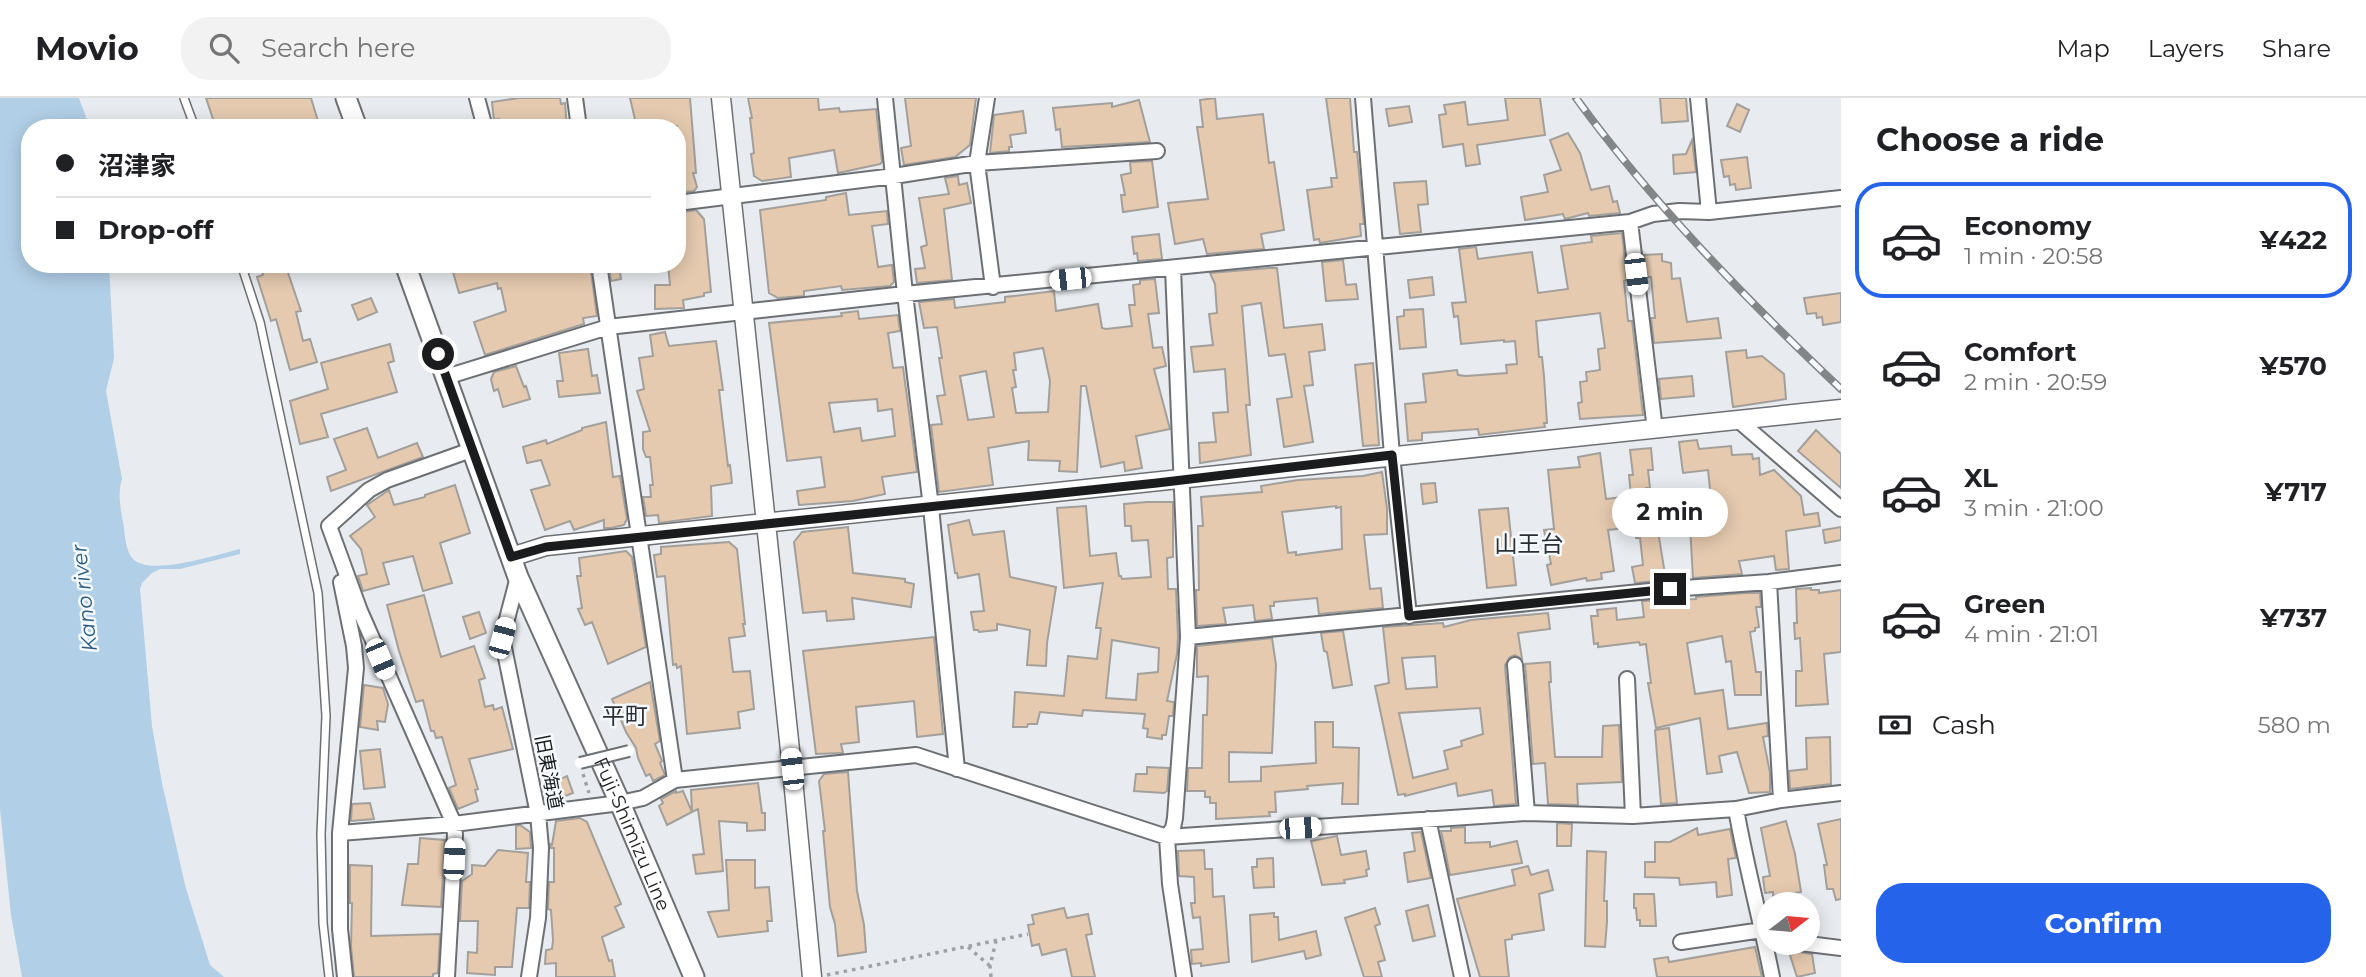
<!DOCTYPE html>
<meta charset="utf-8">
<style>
body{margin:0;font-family:Montserrat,"Noto Sans JP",sans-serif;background:#f2f2f2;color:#202124;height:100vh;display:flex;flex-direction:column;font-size:26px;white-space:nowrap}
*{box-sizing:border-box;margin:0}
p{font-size:23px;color:#757577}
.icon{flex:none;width:38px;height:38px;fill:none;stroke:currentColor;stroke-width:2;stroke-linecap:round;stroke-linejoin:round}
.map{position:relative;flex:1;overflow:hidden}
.side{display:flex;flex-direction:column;background:#fff;width:525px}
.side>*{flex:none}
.banner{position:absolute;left:21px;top:21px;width:665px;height:154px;border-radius:28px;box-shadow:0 4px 18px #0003;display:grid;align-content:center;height:154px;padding:0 35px;background:#fff}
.needle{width:46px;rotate:74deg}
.buttons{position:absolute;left:1757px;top:794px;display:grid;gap:14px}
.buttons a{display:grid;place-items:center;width:63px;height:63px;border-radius:50%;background:#fff;box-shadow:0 4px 18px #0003;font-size:35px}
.end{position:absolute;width:32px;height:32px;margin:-16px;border:9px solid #1b1c1e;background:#fff;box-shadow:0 0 0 4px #fff}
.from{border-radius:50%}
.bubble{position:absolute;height:49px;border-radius:24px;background:#fff;box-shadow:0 4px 18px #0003;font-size:23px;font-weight:700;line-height:49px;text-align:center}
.car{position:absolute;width:21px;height:42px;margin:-21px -10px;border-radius:9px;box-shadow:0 0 5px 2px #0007;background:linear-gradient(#fff 24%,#345 0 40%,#fff 0 76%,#345 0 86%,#fff 0)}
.banner b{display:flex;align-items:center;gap:24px;height:66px;font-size:26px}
.banner b+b{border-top:2px solid #e0e0e0}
.banner i{width:18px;height:18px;background:#202124}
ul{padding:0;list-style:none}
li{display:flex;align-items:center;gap:21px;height:116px;margin:0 14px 10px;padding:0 21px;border:4px solid transparent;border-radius:28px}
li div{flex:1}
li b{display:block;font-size:26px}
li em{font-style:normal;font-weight:700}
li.active{border-color:#2563eb}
li>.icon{width:63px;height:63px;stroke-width:1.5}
h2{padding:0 35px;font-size:32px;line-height:84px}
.pay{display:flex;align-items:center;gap:18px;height:77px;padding:0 35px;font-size:26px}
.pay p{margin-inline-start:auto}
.action{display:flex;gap:14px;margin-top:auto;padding:14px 35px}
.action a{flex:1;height:80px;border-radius:28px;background:#2563eb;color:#fff;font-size:28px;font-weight:700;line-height:80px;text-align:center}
header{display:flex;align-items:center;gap:42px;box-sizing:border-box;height:98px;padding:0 35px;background:#fff;border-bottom:2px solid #e0e0e0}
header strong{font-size:33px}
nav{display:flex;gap:38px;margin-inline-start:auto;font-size:24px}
.search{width:490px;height:63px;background:#f2f2f2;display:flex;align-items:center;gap:18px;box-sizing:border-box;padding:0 24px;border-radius:28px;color:#757577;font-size:26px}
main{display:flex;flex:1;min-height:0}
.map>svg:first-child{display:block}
</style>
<header>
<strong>Movio</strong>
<div class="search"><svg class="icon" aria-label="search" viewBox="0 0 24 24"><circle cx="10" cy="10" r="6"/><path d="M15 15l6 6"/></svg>Search here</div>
<nav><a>Map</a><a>Layers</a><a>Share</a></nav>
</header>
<main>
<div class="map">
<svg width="1841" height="879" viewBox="0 0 1841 879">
<rect width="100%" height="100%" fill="#e8ecf0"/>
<path fill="#b1cfe7" d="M0 0H79L90 30H30V166H109L114 260 106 293 122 381C117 397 121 413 124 430 125 440 126 453 133 461 151 479 218 456 240 451V456L180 471H160L152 475 142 485 140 491 152 628 162 685 185 787 210 867 224 879H22L11 817 0 711Z"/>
<path fill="#e5caaf" stroke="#a39f9b" stroke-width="2" fill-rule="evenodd" d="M206 0H311L320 30H216Z
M519 0H560L561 6 565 5 567 30H500L499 21 494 22 492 4Z
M630 0H690L696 75H693L697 89 694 93 677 95V28L637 30Z
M748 0H818L819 12 839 10 840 14 876 11 882 64 880 66 838 75 834 52 789 60 791 79 762 83 754 78 751 56 754 55 750 20H752Z
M905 0H976L970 47 955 59 904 67 901 50 911 48Z
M1215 0 1217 21 1263 16 1269 65 1274 64 1284 132 1261 136 1264 151 1207 156 1203 141 1175 146 1168 105 1208 101 1197 29H1203L1200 2Z
M1326 0H1350L1354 54H1357L1364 126H1360L1361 138 1320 145 1319 141 1314 142 1307 92 1332 89 1331 80H1337Z
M1505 0H1540L1545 37 1477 47 1480 66 1466 68 1463 46 1443 49 1439 17 1446 16 1444 7 1465 4 1468 27 1508 22Z
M1660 0H1686L1688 23 1662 25Z
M1139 2 1150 44 1062 49 1060 31 1056 32 1053 10 1112 5V9Z
M1737 6 1749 12 1740 34 1727 28Z
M1409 8 1412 24 1389 28 1386 11Z
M1023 13 1026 35 1010 37 1012 49H1009V53L990 55 994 17Z
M1568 35 1580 55 1591 92 1609 88 1613 104 1617 103 1620 115 1589 118 1588 115 1565 121 1563 116 1525 122 1521 99 1548 94 1544 77 1561 72 1550 42Z
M1692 42 1696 74 1674 76 1673 57 1686 56Z
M1747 59 1751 90 1736 92 1735 86 1730 87 1729 78 1724 79 1721 62Z
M1152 63 1158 109 1123 114 1121 97H1125L1121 77 1131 75 1130 64Z
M958 78 959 87 967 85 971 105 944 111 952 182 917 185 915 171 925 170 921 149 927 147 919 100 949 96 945 80Z
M1426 83 1428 106 1418 107 1421 134 1400 136 1394 85Z
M846 95 849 117 887 113 888 126 872 128 878 169 892 167 894 184 890 188 842 192 841 188 804 193V198L778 200 769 195 760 112 826 102V99Z
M696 112 704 121 711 194 704 195V198L683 202 684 210 655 211V187H670L668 166H677V115Z
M1622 135 1627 182 1624 183 1628 223H1632L1643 317 1580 321 1578 305 1582 304 1580 284 1587 283 1586 274 1600 272 1598 251 1605 250 1600 215 1536 223 1539 259H1542L1544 278 1547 325H1544L1545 329 1479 337 1478 331 1422 335V342L1408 343 1405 306 1426 304 1423 276 1457 272 1458 277 1466 278 1507 275 1506 267 1517 266 1515 243 1504 244V242L1461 246 1458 218 1454 219 1452 205 1466 204 1459 151 1476 149 1478 161 1532 154 1538 195 1568 191 1561 148 1592 144 1591 138Z
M1159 136 1162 161 1138 163 1137 155 1134 156 1132 139Z
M1662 156V163L1671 165 1672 181 1680 180 1687 224 1718 220 1721 240 1654 245 1651 220H1655L1651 179H1646L1644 157Z
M1343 162 1346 187 1356 186 1358 201 1326 203 1322 164Z
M259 166H285L301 213 296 214 303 243 310 241 317 264 290 272 276 221 271 223 257 179 263 177Z
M482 166H489L490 170 502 166H590L597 218 583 220 584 226 485 257 474 224 506 213 501 190 498 191 497 185 459 195 453 174Z
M609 166H619L621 181 611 183Z
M1269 170H1277L1284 230 1322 226 1325 252 1309 254 1313 287 1304 288 1313 344 1284 349 1277 301 1292 299 1285 256 1269 258 1261 205 1242 208 1250 307H1246L1251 357 1200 365 1199 345 1216 344 1213 315 1228 314 1225 271 1194 274 1191 249 1213 247 1209 216 1217 215 1215 186 1210 175Z
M1432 179 1434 197 1410 200 1408 182Z
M1155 181 1159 215 1148 216 1153 250 1162 249 1166 268 1154 271 1170 331 1136 338 1142 370 1125 373 1124 364 1101 369 1086 288H1081L1077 374 1059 373 1060 363 1028 362 1029 343 988 350 993 387 939 394 931 327 942 326 937 298 945 297 939 260H942L937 229 924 230 919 204 954 201 955 210 1005 204V199L1054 193 1056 213 1098 206 1102 230 1106 231 1132 228 1129 207H1135L1133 187 1140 186V182ZM1043 250 1050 283 1048 314 1016 315 1012 290 1016 289 1013 272H1016L1014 255ZM986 273 994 319 968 322 960 278Z
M1841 195V224L1823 227 1822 219 1817 220 1816 215 1807 216 1804 200Z
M371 200 377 214 358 222 352 207Z
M1423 211 1426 249 1400 251 1397 219 1404 218V212Z
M858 213 859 221 898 217 900 233 888 235 893 270 903 269 917 374 882 379 885 396 853 403 799 407 797 393 825 389 821 359 787 363 769 225 842 218 841 215ZM877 301 878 313 892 311 895 338 862 343 860 330 834 334 829 305Z
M665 234 669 248 716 243 723 292H719L728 368 730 367 732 385 711 388 712 418 659 425 658 417 646 418 643 399H651L650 387H653L650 359H646L643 351V334L650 333 637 293 644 291 639 260 653 258 650 237Z
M390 246 394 263 388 265 397 294 321 316 328 339 300 346 290 303 328 291 321 265Z
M588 251 592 278 597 277 600 295 559 299 557 283H563L559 255Z
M1746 252 1747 260 1762 258 1784 276 1786 301 1733 309 1726 254Z
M1373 265 1379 347 1363 348 1355 267Z
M516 268 524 289 526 288 530 301 503 309 498 291 494 293 491 281 494 274Z
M1692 278 1694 298 1661 301 1659 281Z
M606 324 613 379 620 378 627 421 624 427 611 430H604V422L574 432 570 423 545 432 531 392 550 387 541 362 527 365 523 349 546 342 547 346 582 332V330Z
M367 330 378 360 417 345 423 359 331 393 327 379 346 372 334 341Z
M1816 332 1841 356V390L1798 353Z
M1697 342 1699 351 1731 348 1732 357 1752 356 1753 361 1759 360 1760 377 1774 372 1801 398 1804 417 1818 415 1820 428 1786 433 1789 471 1776 472 1774 458 1739 463 1742 476 1693 480 1690 428H1687L1685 415 1712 411 1708 372 1683 375 1679 344Z
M1651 350 1653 372H1648L1650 390H1646L1649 421H1656L1666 482 1635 485 1632 469 1643 467 1640 440H1636L1635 429 1608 432 1614 473 1601 475 1602 481 1587 483 1586 480 1551 487 1547 467 1551 466 1544 432 1554 431 1548 372 1580 369 1578 359 1600 355 1606 401 1631 398 1629 377H1633L1630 352Z
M1382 374 1387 410V436L1364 437 1370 491 1381 490 1383 510 1319 516 1317 500 1274 504V508H1270L1272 521 1255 523 1253 507 1223 510 1226 526 1197 528 1196 492H1199L1198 428H1203L1201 399 1262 394 1261 388 1298 382 1363 378ZM1336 408V410L1341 409 1342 451 1296 457V454L1288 455 1282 414Z
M1435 385 1437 404 1423 406 1421 386Z
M455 387 470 435 440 445 452 485 423 493 413 458 383 465 389 486 363 493 358 478 367 476 361 451 350 438 375 419 367 407 389 392 394 407 425 399V397Z
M1147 404H1173V459L1167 460 1168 491H1176L1178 539 1177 556 1167 603 1174 604 1173 618H1169L1166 637H1162V641L1147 639 1148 631 1143 630 1145 616 1083 612 1082 618 1040 614 1037 626H1028L1027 629H1013L1015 594 1064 598 1068 558 1097 561 1101 530H1096L1103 485 1064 490 1057 410 1086 408 1090 458 1116 455 1119 478H1121L1122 481 1151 479 1148 442 1132 443 1131 428H1125L1124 406ZM1112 542 1159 550 1158 574 1138 576 1136 602 1106 600Z
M1508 410 1516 487 1487 490 1479 412Z
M969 422 973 437 1004 433 1010 479 1056 489 1047 545 1046 568 1027 567 1030 532 997 526V532L979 534 978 532H974L971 514 984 513 979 476 958 480 957 475H955L948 427Z
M848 429 853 475 905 481V484L914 486 911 509 852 500 854 521 827 523 826 513 803 515 794 444 802 434Z
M1841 429V442L1825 445 1823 432Z
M729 444 737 451 745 526H743L745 538 729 540 733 574 750 573 754 611 738 614 740 630 687 636 681 568 677 570 676 566 673 567 665 478 657 479 654 457 661 456V449Z
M626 453 632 459 646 549 608 566 592 524 585 527 578 511 582 510 577 478H581L579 460Z
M1811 490V492H1819V495L1841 492V554L1824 556 1828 606 1796 608V573H1802L1800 540 1795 541 1794 525H1797L1796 491Z
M1745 495H1760L1761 509H1756L1759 529 1755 530V533L1750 534 1756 574H1761V597H1735L1731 563 1726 564 1722 538 1687 545 1695 596 1723 592 1728 631 1767 625 1768 638 1763 639 1770 675V694L1749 695 1737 654 1719 658 1722 674 1707 676 1700 620 1656 630 1648 585H1651L1646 546 1640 547 1639 544 1598 549V545L1594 546 1591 518H1598L1597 512 1616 510 1617 522 1644 519 1642 503 1696 501V499Z
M424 497 441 559 474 548 485 580 479 582 485 609 493 607 494 612 502 609 513 651 469 661 478 691 475 692 478 703 458 711 449 690 456 687 442 639 436 640 434 633H431L423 602 416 604 399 553 387 507Z
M479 514 486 535 470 541 463 519Z
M1548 515 1550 531 1518 535 1522 561 1515 557 1510 559 1505 567 1516 706 1494 708 1492 692 1458 698 1456 685 1405 698V696L1398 697 1375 588 1389 585 1383 529 1443 525 1444 529 1471 522ZM1435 558 1437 589 1406 591 1402 560ZM1480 610 1483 636 1461 643 1462 648 1444 653 1448 671 1413 680 1399 615Z
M1343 533 1352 587 1333 590 1327 554 1324 553 1321 535Z
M934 539 943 636 917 639 914 603 856 609 859 644 841 646 843 655 816 656 803 553Z
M1272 540 1276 567 1272 655 1229 654V684L1261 683V669L1316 665 1315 624H1333V649L1359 650 1358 706H1342L1343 685 1307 688 1308 691 1275 694 1276 714H1269L1270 718 1216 721V705H1210V699H1205V693H1187L1188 670H1202L1203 617H1207L1208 578 1197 579V548Z
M1550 564 1551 584H1549L1555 659H1602L1603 628 1619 627 1622 684 1577 686 1578 707 1548 706 1545 665 1533 666 1525 566Z
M650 584 660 643 655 646 662 663 660 665 665 677 653 683 650 676 646 678 638 660 636 650 626 634 612 601Z
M364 587 383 590 388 606 385 624 377 623 378 632 360 629Z
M1669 630 1677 705 1661 706 1655 632Z
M1830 639 1831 686 1790 691 1789 673 1807 671 1806 640Z
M380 651 385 689 364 691 360 653Z
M1147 669 1169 670 1167 693 1164 695 1134 693 1136 676H1147Z
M848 674 857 793 864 827 866 854 838 858 835 826 830 809 823 733H825L819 683 824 676Z
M567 678 573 695 553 703 547 687Z
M758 685 762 715H765V732L747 733V725L719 723 723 773 696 776 693 757 704 756 698 711 692 714 691 692Z
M676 693V695L683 693 692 714 667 727 659 708 663 705 661 701Z
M370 705 374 721 351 723 352 706Z
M580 720 587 724 621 806 615 809 624 829 602 839 609 863 612 862 615 879H556V865L545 866 546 852 552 851 553 842 551 812 548 811 549 784H554V750H551L550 746 552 747 556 723Z
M1841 721V801L1836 802 1833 791H1827L1824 767H1827L1818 726Z
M1786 723 1795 756 1801 794 1773 798V794L1765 795 1763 779 1770 778 1761 730Z
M1557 725 1572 726 1571 748H1557Z
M520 727 530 734 531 750 516 751V728Z
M1465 729V745L1490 744V749L1517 743 1522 765 1450 777 1441 733H1451V730Z
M1697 730 1698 737 1730 731 1736 760 1728 761 1732 797 1717 799 1716 784 1680 787 1679 780 1645 779V764H1655V744H1670Z
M1421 734 1431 780 1408 784 1404 755 1415 753 1412 735Z
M1337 738 1341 757 1366 753 1369 771 1366 772 1367 778 1344 782 1345 785 1322 787 1311 743Z
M420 740 445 742 441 809 402 807 408 766H418Z
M498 752 528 755 526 784H530L529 810H517L512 869H495V877L467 875 468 854 477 855 478 823H460L462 783 472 776V767L485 768Z
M1204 752 1205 771H1212L1213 799 1224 798 1229 864 1201 868V865L1192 866 1191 852 1203 851 1200 819 1193 820 1191 805H1195L1194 779 1179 778 1178 753Z
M1587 753 1606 754 1604 803H1607V824L1605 849 1585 848Z
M1273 760 1274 789 1254 790 1252 769H1257V761Z
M726 762H755V790L769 789 772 823H767L768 833 718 839 708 814 729 812Z
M350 767 372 768 371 838 440 836 438 875 433 876V879H354L351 848 352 805H350Z
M1528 768 1531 777 1548 772 1553 792 1539 796 1544 832 1512 837V841L1505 842 1509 879H1480L1457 801 1515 787 1512 772Z
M1634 796H1654L1656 828H1640V822H1637L1636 810H1634Z
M1428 807 1435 838 1413 843 1406 813Z
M1064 810 1067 820 1088 816 1092 836 1086 837 1095 879H1072L1066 851 1042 857 1039 846 1032 848 1028 827 1034 826 1032 817Z
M1375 810 1380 826 1375 828 1385 862 1378 864 1382 879H1364L1345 820Z
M1274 815V819H1278L1279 842 1316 833 1321 857 1306 861 1304 853 1252 864 1250 817Z
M1755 849 1762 879H1657L1654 861 1668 859 1669 864Z
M1798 854 1812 856 1815 875 1797 879 1790 857Z"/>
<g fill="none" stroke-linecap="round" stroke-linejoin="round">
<defs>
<path id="service" d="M184 0 195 30
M241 166 260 224 318 495 326 618 321 736 323 825 329 879"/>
<path id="minor" d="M477 0 485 30
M575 0 579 30
M885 0 905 196 931 409 957 671
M987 0 977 65 993 189
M1363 0 1392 357 1409 518
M1698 0 1709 114
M677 105 894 78 977 65 1157 53
M1630 124 1655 332
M599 166 675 682
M1173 170 1188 539 1175 720 1173 730 1167 739 1170 786 1184 879
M446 279 608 229 905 196 1630 124 1653 116 1679 113 1709 114 1841 100
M1738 322 1841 411
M518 479 502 540 538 716 541 750 538 820 529 879
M341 484 354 548 356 570 340 735V831L345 879
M1769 484 1781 702
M1188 539 1670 491 1769 484 1841 475
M1515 567 1527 715
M1627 581 1633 718
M1736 711C1746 768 1761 823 1772 879
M1428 721 1462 879
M340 735 454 726 620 705 643 700 675 682 916 657 1167 739 1527 715 1633 718 1736 711 1781 702 1841 695
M1681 844 1762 832
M1800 845 1841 850
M447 879 455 737 454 726 360 513 329 428 369 392 387 382 471 352"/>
<path id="tertiary" d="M721 0 792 671 812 879
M511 459 546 448 1841 311"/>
<g id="secondary">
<path d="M346 0 357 30"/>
<path id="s1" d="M405 166 518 479 620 705 694 879"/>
</g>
</defs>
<use href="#service" stroke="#6c7074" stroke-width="10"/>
<use href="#minor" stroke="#6c7074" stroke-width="18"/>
<use href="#tertiary" stroke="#6c7074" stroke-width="21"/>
<use href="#secondary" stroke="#6c7074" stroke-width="23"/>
<path stroke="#9fa2a5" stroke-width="3.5" stroke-dasharray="3.5 5" stroke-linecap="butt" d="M583 676 589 695
M968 849 990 868
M827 877 1028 836
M991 879 990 868 996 843"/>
<use href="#service" stroke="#fff" stroke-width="7"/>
<use href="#minor" stroke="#fff" stroke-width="14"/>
<use href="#tertiary" stroke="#fff" stroke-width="18"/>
<use href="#secondary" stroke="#fff" stroke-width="19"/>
<defs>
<path id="rail" d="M1576 0C1653 106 1746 201 1841 291"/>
</defs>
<use href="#rail" stroke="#838689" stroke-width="8"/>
<use href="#rail" stroke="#f5fafe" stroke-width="5" stroke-dasharray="16" stroke-linecap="butt"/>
<defs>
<path id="pedestrian-bridge" d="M580 665 629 653"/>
</defs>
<use href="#pedestrian-bridge" stroke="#6c7074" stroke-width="14" stroke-linecap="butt"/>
<use href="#pedestrian-bridge" stroke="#fff" stroke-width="10"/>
</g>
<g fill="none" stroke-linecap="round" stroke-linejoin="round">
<path stroke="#1b1c1e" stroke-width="9" d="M438 256 511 459 546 449 1157 385 1392 357 1409 518 1670 491"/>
</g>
<g text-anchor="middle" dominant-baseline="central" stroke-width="5" stroke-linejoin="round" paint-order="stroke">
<g font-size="19" fill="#1b1c1e" stroke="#f5fafe">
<text transform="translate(549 674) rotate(79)">旧東海道</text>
<text stroke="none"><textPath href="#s1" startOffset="614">Fuji-Shimizu Line</textPath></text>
</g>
<g font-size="21" font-style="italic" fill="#2b5a7e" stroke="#f5fafe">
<text transform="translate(84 500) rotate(-96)">Kano river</text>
</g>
<g font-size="23" fill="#2c2f33" stroke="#f5fafe">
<text x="1529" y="446">山王台</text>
<text x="625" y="618">平町</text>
</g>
</g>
</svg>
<div class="buttons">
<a><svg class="needle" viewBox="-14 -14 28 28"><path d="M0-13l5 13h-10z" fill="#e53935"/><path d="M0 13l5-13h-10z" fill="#757577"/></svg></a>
</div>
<i class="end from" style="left:438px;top:256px"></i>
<i class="end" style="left:1670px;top:491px"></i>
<div class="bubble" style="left:1612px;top:390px;width:116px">2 min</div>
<i class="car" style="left:1636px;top:176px;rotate:173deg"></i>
<i class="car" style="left:1070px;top:181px;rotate:264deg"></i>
<i class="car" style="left:502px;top:540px;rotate:15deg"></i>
<i class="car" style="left:380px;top:561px;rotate:157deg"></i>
<i class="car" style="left:792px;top:671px;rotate:354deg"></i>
<i class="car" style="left:1300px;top:730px;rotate:86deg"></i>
<i class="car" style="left:454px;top:761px;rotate:3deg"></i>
<div class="banner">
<b><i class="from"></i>沼津家</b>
<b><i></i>Drop-off</b>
</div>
</div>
<section class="side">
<h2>Choose a ride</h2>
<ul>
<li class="active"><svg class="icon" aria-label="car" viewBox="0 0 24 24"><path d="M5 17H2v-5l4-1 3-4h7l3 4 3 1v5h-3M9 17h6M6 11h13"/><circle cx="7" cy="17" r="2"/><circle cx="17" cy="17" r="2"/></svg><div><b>Economy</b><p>1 min · 20:58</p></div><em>¥422</em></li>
<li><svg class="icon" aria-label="car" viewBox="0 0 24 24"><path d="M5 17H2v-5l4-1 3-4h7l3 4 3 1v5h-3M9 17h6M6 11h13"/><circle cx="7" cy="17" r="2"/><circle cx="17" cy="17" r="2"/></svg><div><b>Comfort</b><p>2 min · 20:59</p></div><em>¥570</em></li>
<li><svg class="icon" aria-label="car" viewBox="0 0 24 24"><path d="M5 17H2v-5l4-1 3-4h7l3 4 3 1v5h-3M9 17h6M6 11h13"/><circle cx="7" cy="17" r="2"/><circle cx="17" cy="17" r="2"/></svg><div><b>XL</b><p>3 min · 21:00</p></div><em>¥717</em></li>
<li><svg class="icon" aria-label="car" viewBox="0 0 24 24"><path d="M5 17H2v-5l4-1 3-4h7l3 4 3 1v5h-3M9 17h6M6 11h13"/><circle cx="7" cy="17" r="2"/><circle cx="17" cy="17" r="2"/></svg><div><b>Green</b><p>4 min · 21:01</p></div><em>¥737</em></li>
</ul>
<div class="pay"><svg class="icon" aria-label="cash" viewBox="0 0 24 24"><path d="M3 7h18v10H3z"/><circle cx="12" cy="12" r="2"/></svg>Cash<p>580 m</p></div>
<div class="action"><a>Confirm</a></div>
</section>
</main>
